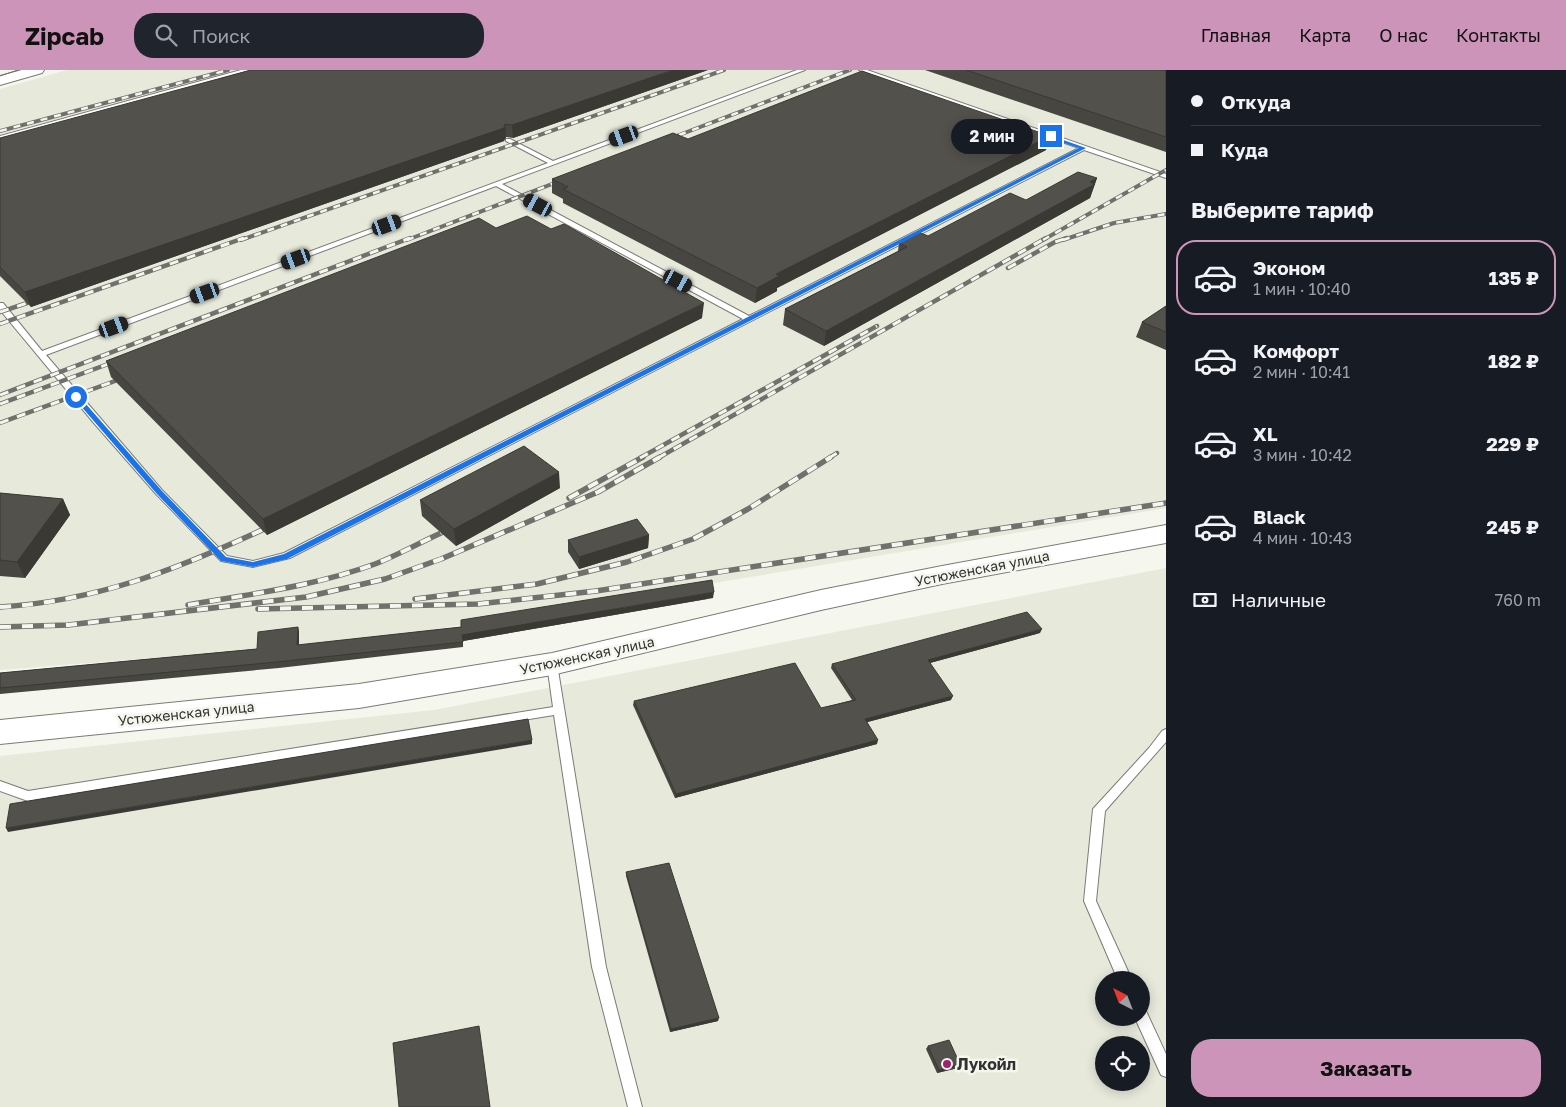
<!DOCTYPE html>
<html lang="ru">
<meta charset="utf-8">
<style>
body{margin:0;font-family:"Golos Text",sans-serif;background:#20242c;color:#f1f3f6;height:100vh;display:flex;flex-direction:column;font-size:19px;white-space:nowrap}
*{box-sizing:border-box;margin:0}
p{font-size:16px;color:#9ea1a6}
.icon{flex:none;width:28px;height:28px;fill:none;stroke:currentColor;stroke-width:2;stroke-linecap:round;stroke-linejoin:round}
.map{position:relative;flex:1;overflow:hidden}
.drawer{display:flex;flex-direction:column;background:#171b24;width:400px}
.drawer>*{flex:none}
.top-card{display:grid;align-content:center;height:110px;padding:0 25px;background:#171b24}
.needle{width:32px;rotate:318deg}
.fabs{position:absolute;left:1095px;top:901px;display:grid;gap:10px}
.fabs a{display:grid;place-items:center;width:55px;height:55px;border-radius:50%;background:#171b24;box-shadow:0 2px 12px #0003;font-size:25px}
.end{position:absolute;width:22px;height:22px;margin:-11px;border:6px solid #1a73e8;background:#fff;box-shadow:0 0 0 2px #fff}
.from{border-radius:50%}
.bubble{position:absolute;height:35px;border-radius:18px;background:#171b24;box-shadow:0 2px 12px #0003;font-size:16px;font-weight:700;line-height:35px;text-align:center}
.car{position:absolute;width:15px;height:30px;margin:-15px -8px;border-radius:6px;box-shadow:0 0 4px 1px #0007;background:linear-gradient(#222 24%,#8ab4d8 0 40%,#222 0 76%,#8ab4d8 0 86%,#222 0)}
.top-card b{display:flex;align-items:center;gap:18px;height:48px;font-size:19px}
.top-card b+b{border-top:1px solid #363941}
.top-card i{width:12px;height:12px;background:#f1f3f6}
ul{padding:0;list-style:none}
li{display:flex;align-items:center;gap:15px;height:75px;margin:0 10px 8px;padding:0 15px;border:2px solid transparent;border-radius:20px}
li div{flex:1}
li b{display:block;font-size:19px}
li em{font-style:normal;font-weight:700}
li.selected{border-color:#cd94ba}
li>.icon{width:45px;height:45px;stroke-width:1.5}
h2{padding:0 25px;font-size:22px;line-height:60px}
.pay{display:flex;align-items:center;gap:12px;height:55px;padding:0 25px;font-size:19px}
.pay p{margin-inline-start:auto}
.button{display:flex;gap:10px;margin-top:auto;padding:10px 25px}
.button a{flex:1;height:58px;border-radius:20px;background:#cd94ba;color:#111;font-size:20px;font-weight:700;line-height:58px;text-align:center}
header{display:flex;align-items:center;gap:30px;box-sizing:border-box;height:70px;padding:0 25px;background:#cd94ba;color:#111}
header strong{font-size:24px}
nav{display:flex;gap:28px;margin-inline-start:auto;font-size:18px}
.search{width:350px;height:45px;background:#20242c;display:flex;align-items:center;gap:12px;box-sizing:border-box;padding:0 18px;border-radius:20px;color:#9ea1a6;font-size:19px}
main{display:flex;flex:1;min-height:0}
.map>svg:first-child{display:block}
</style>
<header>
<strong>Zipcab</strong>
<div class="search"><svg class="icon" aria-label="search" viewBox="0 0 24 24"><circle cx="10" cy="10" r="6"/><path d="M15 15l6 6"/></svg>Поиск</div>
<nav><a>Главная</a><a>Карта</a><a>О нас</a><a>Контакты</a></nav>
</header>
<main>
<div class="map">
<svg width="1166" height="1037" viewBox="0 0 1166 1037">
<rect width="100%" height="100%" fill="#f5f6ee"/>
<path fill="#e7e9db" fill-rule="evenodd" d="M67 0H1166V438L358 572 0 600V19Z
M1166 498V1037H0V686L434 640ZM1104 910H1141V948H1104ZM1104 975H1141V1012H1104Z"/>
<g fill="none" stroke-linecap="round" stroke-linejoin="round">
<defs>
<path id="lane" d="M241 0H250L0 70V66Z
M797 0H805L502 114 749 246 1079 78 859 0H867L1166 104V108L1084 80 290 488 253 497 221 491 156 424 93 352 0 240V233H3L42 281 548 93 506 71V69H510L553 91ZM496 116 743 249 284 483 253 491 227 486 162 420 46 285Z
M552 590 556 591 557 594 606 897 642 1037H628L592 897 554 645 28 731 0 721V711L28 721 553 637 547 594 548 591Z
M1166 659V672L1105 741 1096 831 1132 910H1118L1084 831 1093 739 1149 678 1162 661Z
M1141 939 1146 941 1166 984V1007L1161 1005 1135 948H1141Z"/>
<path id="secondary" d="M22 0H44L42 3 0 15V6Z
M1166 455V473L942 514 821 540 552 605 359 638 0 674V650L359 614 552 583 821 520 942 496Z"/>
</defs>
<use href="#lane" stroke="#7b7b75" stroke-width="2"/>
<use href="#secondary" stroke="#7b7b75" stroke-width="2"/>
<use href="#lane" fill="#fff" fill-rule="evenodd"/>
<use href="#secondary" fill="#fff" fill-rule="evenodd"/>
<path stroke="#70706c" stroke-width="1" d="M0 6 18 0"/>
<defs>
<path id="rail-far2" d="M0 61 228 0
M666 70 850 0
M241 170 724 0
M407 170 565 109
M1043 170 1166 100
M1063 170 1114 153 1166 144"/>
<path id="rail-far1" d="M1008 198 1055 172 1067 168
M0 242 27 233
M0 254 244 168
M0 325 410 168
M0 334 119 290
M0 353 115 311
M640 388 877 256
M658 388 1046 168
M829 388 837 383"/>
<path id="rail" d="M569 428 643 387
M415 529 537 514 627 492 693 469 748 439 831 387
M188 535C251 524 315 516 375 494 398 485 419 473 441 463
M0 537C97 531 175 500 262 460
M258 539 478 534 596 521 1166 433
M0 557 68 555 306 527 385 509 441 489 598 422 660 387"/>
</defs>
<use href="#rail-far2" stroke="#70706c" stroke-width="4"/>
<use href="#rail-far1" stroke="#70706c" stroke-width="4.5"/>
<use href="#rail" stroke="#70706c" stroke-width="5.5"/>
<use href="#rail-far2" stroke="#f5f6ee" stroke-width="2.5" stroke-dasharray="7" stroke-linecap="butt"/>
<use href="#rail-far1" stroke="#f5f6ee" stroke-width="3" stroke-dasharray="9" stroke-linecap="butt"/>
<use href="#rail" stroke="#f5f6ee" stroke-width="4" stroke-dasharray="11" stroke-linecap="butt"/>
</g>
<path fill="#474640" d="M708 0 513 68 506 67 504 71 31 237 0 206V68Z
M925 0H1166V82Z
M1050 66 1046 80 777 218V221L755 233 563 133V129L552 123V109L688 69Z
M1097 108 1090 128 824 276 783 255 785 239 898 181 899 173 928 166 1026 130Z
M496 158 702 248 267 465 111 307 106 291Z
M1166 236V280L1136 267 1142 252Z
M560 418 456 476 422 446 420 430Z
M0 423 63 429 70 445 25 508 0 506Z
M649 465 648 478 579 499 568 482V470Z
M713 528 463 571V577L279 598 0 624V603L257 579 298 557 299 563V575L461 557Z
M1040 563 930 593 951 630 867 652 877 674 675 728 633 635 634 631 821 638 852 630 831 598 832 594Z
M626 802 718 951 670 962 626 806Z
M928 976 958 998 937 1003 926 979Z"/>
<path fill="#3a3934" d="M673 0H708L513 68 512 55Z
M505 54 506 67 504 71 31 237 25 222Z
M1050 66 1046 80 777 218V221L755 233 757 218 776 204Z
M1097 108 1090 128 824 276 826 261Z
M704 233 702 248 267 465 263 449Z
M559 402 560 418 456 476 454 459Z
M63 429 70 445 25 508 17 492Z
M649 465 648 478 579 499V487Z
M714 522 713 528 463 571V577L462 565Z
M298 557 299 563V580L297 575Z
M1042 559 1040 563 926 594 928 590Z
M953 626 951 630 864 653 865 649Z
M532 670V674L8 762 6 758Z
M878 670 877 674 675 728 676 724Z
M719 948 718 951 670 962 671 959Z
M960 994 958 998 937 1003 939 1000Z"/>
<path fill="#53514b" stroke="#3a3934" d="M251 0H673L512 55 505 54 504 58 25 222 0 197V68Z
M966 0H1166V67Z
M862 1 1050 66 776 204 779 206 757 218 563 119 568 117 552 109 673 63 688 69Z
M1078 102 1097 108 1090 112 1095 114 826 261 785 239 907 177 899 173 921 163 928 166 1010 123 1026 130Z
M527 146 551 159 564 154 704 233 263 449 106 291 479 148 496 158Z
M1166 236V262L1142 252Z
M524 376 559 402 454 459 420 430Z
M0 423 63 429 17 492 0 490Z
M637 449 649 465 579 487 568 470Z
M712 510 714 522 462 565 463 572 277 592 0 618V603L257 579 258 562 298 557 297 575 461 557V550Z
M1027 542 1042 559 928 590 953 626 865 649 878 670 676 724 634 631 795 593 821 638 856 630 832 594Z
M528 649 532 670 6 758 10 734Z
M669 793 719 948 671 959 626 802Z
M479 956 490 1037H399L393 973Z
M949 970 960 994 939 1000 928 976Z"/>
<path fill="#1a73e8" d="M1049 65 1086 78 287 489 253 497 221 491 157 424 73 327 78 325 162 421 226 487 253 492 284 484 1079 78 1049 68Z"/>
<circle fill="#a22071" stroke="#f5f6ee" stroke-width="2" cx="947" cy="994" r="5"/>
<g text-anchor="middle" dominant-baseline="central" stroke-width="5" stroke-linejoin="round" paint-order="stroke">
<g font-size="14" fill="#323230" stroke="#f5f6ee">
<text transform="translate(982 498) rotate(-11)">Устюженская улица</text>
<text transform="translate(587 585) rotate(-12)">Устюженская улица</text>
<text transform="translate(186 643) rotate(-6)">Устюженская улица</text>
</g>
<g font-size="16" font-weight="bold" fill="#323230" stroke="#f5f6ee" text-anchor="start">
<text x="957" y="994">Лукойл</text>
</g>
</g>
</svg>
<div class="fabs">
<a><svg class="needle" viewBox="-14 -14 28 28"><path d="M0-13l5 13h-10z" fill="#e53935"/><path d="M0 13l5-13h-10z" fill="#9ea1a6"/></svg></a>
<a><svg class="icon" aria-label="locate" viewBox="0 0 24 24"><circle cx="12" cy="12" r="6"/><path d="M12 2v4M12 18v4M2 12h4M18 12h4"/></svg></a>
</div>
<i class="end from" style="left:76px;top:327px"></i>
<i class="end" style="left:1051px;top:66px"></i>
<div class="bubble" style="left:951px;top:49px;width:82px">2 мин</div>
<i class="car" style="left:624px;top:66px;rotate:250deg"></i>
<i class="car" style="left:538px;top:135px;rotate:298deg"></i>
<i class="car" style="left:387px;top:155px;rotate:70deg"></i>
<i class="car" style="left:296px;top:189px;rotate:250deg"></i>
<i class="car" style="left:678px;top:211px;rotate:118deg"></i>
<i class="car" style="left:205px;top:223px;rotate:250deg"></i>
<i class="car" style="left:114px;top:257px;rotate:70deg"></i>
</div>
<section class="drawer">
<div class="top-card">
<b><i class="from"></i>Откуда</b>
<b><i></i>Куда</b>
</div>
<h2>Выберите тариф</h2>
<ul>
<li class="selected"><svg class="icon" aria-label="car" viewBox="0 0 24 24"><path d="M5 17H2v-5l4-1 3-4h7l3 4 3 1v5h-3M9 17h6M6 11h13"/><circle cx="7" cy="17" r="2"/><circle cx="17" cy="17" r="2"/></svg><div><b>Эконом</b><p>1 мин · 10:40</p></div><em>135 ₽</em></li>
<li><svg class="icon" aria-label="car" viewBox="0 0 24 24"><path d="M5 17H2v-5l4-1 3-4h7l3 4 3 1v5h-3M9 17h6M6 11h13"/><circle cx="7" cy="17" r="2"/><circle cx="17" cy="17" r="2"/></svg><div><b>Комфорт</b><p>2 мин · 10:41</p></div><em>182 ₽</em></li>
<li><svg class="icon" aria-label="car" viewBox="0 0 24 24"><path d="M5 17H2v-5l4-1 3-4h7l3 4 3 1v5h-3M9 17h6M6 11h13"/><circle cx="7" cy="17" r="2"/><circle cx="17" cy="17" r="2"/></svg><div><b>XL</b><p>3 мин · 10:42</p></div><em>229 ₽</em></li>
<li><svg class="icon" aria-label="car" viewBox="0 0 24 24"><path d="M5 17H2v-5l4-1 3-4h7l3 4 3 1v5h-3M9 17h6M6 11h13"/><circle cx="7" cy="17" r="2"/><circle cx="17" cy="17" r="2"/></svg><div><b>Black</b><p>4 мин · 10:43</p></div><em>245 ₽</em></li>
</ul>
<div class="pay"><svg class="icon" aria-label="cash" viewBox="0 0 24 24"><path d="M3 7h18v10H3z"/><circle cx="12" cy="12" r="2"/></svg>Наличные<p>760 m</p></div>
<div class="button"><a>Заказать</a></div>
</section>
</main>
